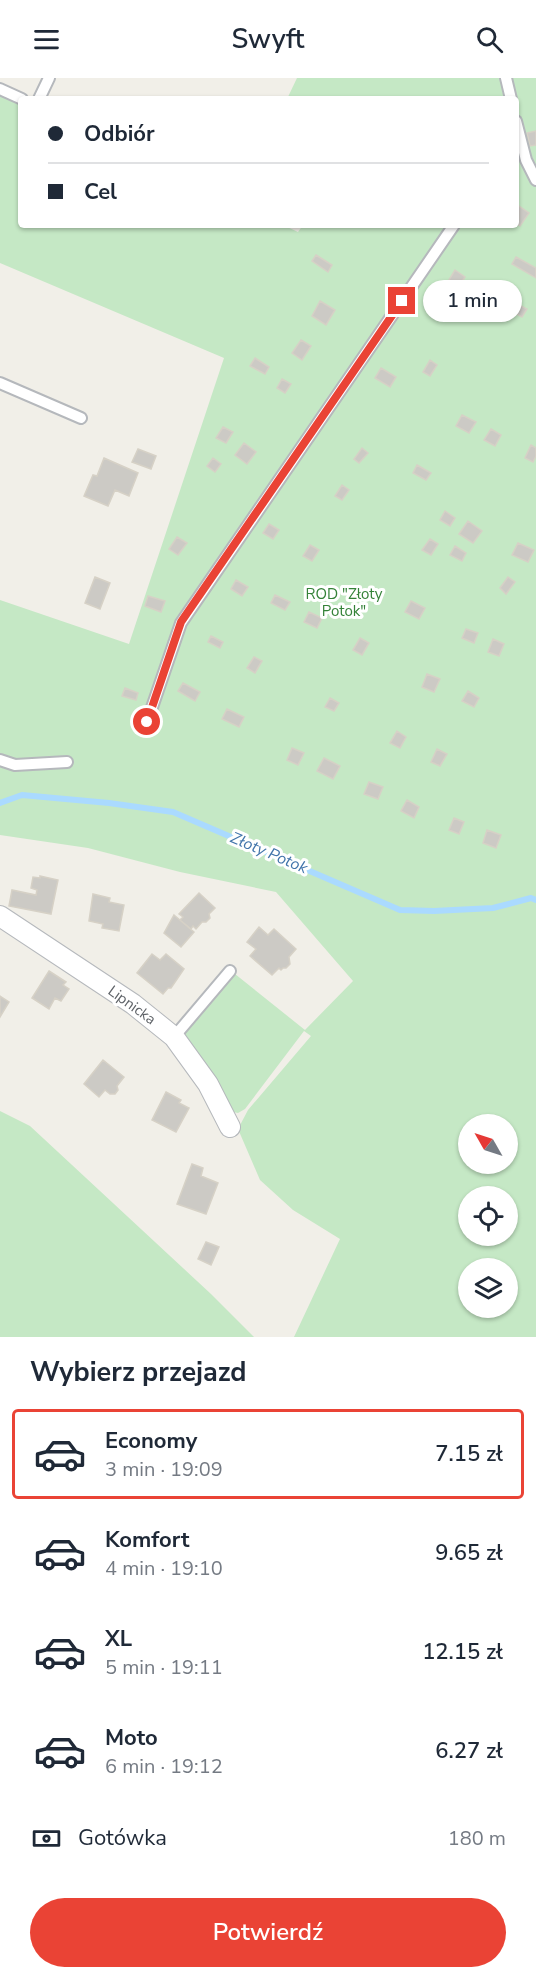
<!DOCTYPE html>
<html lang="pl">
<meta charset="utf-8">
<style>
body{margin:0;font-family:"Nunito Sans",sans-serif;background:#f2f2f3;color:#1f2937;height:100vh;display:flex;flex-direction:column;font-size:22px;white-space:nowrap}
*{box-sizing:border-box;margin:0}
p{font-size:20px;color:#747a83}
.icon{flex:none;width:33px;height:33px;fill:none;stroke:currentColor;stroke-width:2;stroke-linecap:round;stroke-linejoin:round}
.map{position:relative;height:1259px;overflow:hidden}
.side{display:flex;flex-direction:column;background:#fff;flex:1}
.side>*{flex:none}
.guide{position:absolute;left:18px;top:18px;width:501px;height:132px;border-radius:6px;box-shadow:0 2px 4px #0004;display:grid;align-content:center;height:132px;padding:0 30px;background:#fff}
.needle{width:39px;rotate:309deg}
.fabs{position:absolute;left:458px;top:1036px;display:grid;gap:12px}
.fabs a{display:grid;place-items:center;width:60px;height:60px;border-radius:50%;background:#fff;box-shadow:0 2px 4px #0004;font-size:30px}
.end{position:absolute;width:27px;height:27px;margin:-14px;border:8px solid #ea4335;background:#fff;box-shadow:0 0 0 3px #fff}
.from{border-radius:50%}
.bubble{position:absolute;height:42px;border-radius:21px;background:#fff;box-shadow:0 2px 4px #0004;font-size:20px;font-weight:600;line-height:42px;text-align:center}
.guide b{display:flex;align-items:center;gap:21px;height:57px;font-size:22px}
.guide b+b{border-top:2px solid #e0e1e3}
.guide i{width:15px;height:15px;background:#1f2937}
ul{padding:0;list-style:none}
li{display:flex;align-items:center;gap:18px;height:90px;margin:0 12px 9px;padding:0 18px;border:3px solid transparent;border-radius:6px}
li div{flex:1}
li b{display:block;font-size:22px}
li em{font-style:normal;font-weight:600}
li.on{border-color:#ea4335}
li>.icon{width:54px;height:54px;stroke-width:1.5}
h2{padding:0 30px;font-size:27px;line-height:72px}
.pay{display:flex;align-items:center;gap:15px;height:66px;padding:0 30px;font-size:22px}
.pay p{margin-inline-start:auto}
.cta{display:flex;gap:12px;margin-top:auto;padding:12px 30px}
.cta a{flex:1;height:69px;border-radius:36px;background:#ea4335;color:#fff;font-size:24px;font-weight:600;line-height:69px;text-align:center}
header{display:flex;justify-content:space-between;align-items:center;height:78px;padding:0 30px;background:#fff;font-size:27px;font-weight:600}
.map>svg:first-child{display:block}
</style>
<header><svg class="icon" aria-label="menu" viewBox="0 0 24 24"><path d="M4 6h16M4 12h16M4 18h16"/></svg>Swyft<svg class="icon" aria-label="search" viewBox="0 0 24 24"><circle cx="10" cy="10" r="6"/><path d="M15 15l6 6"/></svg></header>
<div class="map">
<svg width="536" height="1259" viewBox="0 0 536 1259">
<rect width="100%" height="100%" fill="#f1efe8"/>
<path fill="#c5e8c5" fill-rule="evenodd" d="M297 0H536V1259H294L340 1161 293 1132 260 1102 238 1051 248 1032 311 958 304 953 245 1031 238 1035 233 1034 184 961 186 953 235 896 305 952 353 903 276 814 180 794 88 770 0 757V522L129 566 224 280 0 185V15L21 25V147H283L298 154 303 147H516V21H287ZM468 1047H507V1086H468ZM468 1119H507V1158H468ZM468 1191H507V1230H468Z
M0 1033 30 1048 211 1216 254 1259H0Z"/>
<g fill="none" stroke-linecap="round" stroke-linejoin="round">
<path stroke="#aadaff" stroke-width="6" d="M0 725 22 717 109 725 173 734 400 832 434 833 493 830 531 820 536 822"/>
</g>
<path fill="#cccac5" stroke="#d6d1c6" stroke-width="1.5" d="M536 53V67L530 68 527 55Z
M516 126 529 135 520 148 516 145Z
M316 177 332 187 328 194 312 183Z
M516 179 536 190V200L512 186Z
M455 192 465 199 457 212 447 205Z
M482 206 491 212 483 224 474 218Z
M320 223 335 232 326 247 312 238Z
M517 226 527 231 522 239 513 234Z
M301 262 311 268 302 282 292 275Z
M255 280 269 289 265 296 250 288Z
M430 282 437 287 430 298 423 294Z
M381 290 396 299 390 309 375 300Z
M282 301 291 306 285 315 277 310Z
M462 337 476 344 469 355 456 348Z
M223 349 233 354 226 365 216 360Z
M491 351 501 357 495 368 484 362Z
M244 365 256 374 247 386 235 377Z
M531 367 536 370V378L533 384 525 380Z
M362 370 368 375 359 385 354 381Z
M138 371 156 378 151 391 132 384Z
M104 380 138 395 129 418 115 412 108 428 84 418 93 397 97 398Z
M213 380 221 386 215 394 207 388Z
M417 387 431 395 426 402 413 395Z
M342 407 349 412 342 422 335 418Z
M445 433 455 440 450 448 440 442Z
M468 443 482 453 473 465 459 456Z
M269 446 279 452 273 461 263 455Z
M177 459 187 465 178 477 169 471Z
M430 461 438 466 431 477 422 472Z
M518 465 534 472 528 484 512 477Z
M310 467 319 472 312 483 303 478Z
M455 468 466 475 462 483 450 477Z
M95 499 110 505 100 531 85 525Z
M508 499 515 504 506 516 500 510Z
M236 502 248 509 242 518 231 511Z
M275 517 290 524 285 532 271 525Z
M148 518 165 523 161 534 145 528Z
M411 523 425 530 419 541 405 534Z
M309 534 322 540 317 550 304 544Z
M466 551 478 555 474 565 462 560Z
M211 558 223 564 220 570 208 564Z
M360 560 369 565 362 577 353 572Z
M493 561 504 566 499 578 488 574Z
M254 579 262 583 255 595 247 590Z
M427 596 440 601 434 614 422 609Z
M183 605 200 614 195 623 178 613Z
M125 610 138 615 136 622 122 618Z
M468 613 479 620 474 629 462 623Z
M330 620 339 625 334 633 325 629Z
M227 631 244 639 239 649 222 641Z
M397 653 406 659 400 670 390 665Z
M292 670 304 675 298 687 287 682Z
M437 671 447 676 440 688 431 684Z
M324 680 340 688 333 701 317 693Z
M369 704 383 709 378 721 364 716Z
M407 722 419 729 414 740 401 733Z
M454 740 464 744 459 756 449 752Z
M487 752 501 757 496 770 483 765Z
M40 798 58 802 51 836 9 828 12 812 36 817 37 812 31 810 33 799 40 800Z
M199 815 215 830 209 836 210 840 206 844H202L196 851 193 848 191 851 180 842 183 839 179 836Z
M93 816 110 820 109 824 124 827 119 853 102 850 103 846 89 843Z
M174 837 194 854 181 869 164 855Z
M259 849 268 857 274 851 296 871 289 879 290 886 286 890H283L281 892 279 890 272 897 250 878 256 871 247 864Z
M152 876 160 882 166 876 184 891 171 910H168L163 916 137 895Z
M49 893 66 904 63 907 69 911 61 923 55 920 49 931 32 920Z
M0 918 9 924 0 939Z
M103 982 124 999 117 1008 118 1012 115 1016H110L105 1012 99 1019 84 1006Z
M166 1014 181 1022 179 1025 189 1030 176 1054 152 1042Z
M192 1086 203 1090 201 1098 218 1105 206 1136 177 1126Z
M206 1164 219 1169 211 1187 198 1181Z"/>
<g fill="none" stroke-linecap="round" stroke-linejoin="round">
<defs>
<path id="lane" d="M506 0 511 21
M0 11 22 21
M39 21 49 0
M516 43 526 82 536 102
M0 305 81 340
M147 644 181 545 454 147
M0 682 15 687 67 684
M174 959 230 893"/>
<path id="street" d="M0 838 133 926 174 959 208 1006 230 1049"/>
</defs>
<use href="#lane" stroke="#b5b8bc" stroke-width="14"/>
<use href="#street" stroke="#b5b8bc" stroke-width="22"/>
<use href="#lane" stroke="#fff" stroke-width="10"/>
<use href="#street" stroke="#fff" stroke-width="20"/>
</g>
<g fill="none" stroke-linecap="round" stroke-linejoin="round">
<path stroke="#ea4335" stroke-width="8" d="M147 644 181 544 402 223"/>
</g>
<g text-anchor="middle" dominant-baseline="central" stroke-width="6" stroke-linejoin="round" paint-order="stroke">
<g font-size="15" fill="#348238" stroke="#fff">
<text x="344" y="516">ROD "Złoty<tspan x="344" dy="17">Potok"</tspan></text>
</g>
<g font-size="15" fill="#5f6368" stroke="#fff">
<text transform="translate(132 927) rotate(36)">Lipnicka</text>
</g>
<g font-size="16" font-style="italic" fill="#4174aa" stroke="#fff">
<text transform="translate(269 775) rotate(23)">Złoty Potok</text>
</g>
</g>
</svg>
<div class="fabs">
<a><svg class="needle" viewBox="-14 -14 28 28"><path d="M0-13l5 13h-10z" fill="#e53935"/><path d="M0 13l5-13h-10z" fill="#747a83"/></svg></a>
<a><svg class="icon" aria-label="locate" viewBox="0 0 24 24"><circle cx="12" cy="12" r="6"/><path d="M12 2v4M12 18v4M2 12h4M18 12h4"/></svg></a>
<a><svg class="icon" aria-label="layers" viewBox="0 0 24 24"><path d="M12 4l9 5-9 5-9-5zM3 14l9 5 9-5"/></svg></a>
</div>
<i class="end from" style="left:147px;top:644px"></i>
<i class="end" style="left:402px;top:223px"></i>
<div class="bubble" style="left:423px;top:202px;width:99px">1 min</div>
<div class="guide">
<b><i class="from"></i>Odbiór</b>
<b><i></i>Cel</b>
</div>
</div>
<section class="side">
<h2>Wybierz przejazd</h2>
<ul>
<li class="on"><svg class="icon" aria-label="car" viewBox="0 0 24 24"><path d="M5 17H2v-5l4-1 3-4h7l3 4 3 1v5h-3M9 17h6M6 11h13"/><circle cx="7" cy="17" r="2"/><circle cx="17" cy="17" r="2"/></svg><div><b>Economy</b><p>3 min · 19:09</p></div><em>7.15 zł</em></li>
<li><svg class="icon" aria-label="car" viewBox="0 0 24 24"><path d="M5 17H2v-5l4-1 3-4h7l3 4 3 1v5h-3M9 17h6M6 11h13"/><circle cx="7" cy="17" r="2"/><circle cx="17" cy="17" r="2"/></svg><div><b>Komfort</b><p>4 min · 19:10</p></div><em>9.65 zł</em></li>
<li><svg class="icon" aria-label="car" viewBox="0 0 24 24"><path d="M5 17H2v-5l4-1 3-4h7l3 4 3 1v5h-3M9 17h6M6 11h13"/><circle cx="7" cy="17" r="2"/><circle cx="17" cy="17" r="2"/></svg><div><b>XL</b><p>5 min · 19:11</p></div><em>12.15 zł</em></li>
<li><svg class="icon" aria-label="car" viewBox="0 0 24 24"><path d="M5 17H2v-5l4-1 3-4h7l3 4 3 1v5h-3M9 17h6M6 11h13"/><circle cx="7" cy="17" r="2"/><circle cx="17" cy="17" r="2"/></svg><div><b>Moto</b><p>6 min · 19:12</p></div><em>6.27 zł</em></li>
</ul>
<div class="pay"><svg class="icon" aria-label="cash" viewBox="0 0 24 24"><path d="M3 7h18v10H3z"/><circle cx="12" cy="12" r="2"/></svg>Gotówka<p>180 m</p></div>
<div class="cta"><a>Potwierdź</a></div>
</section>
